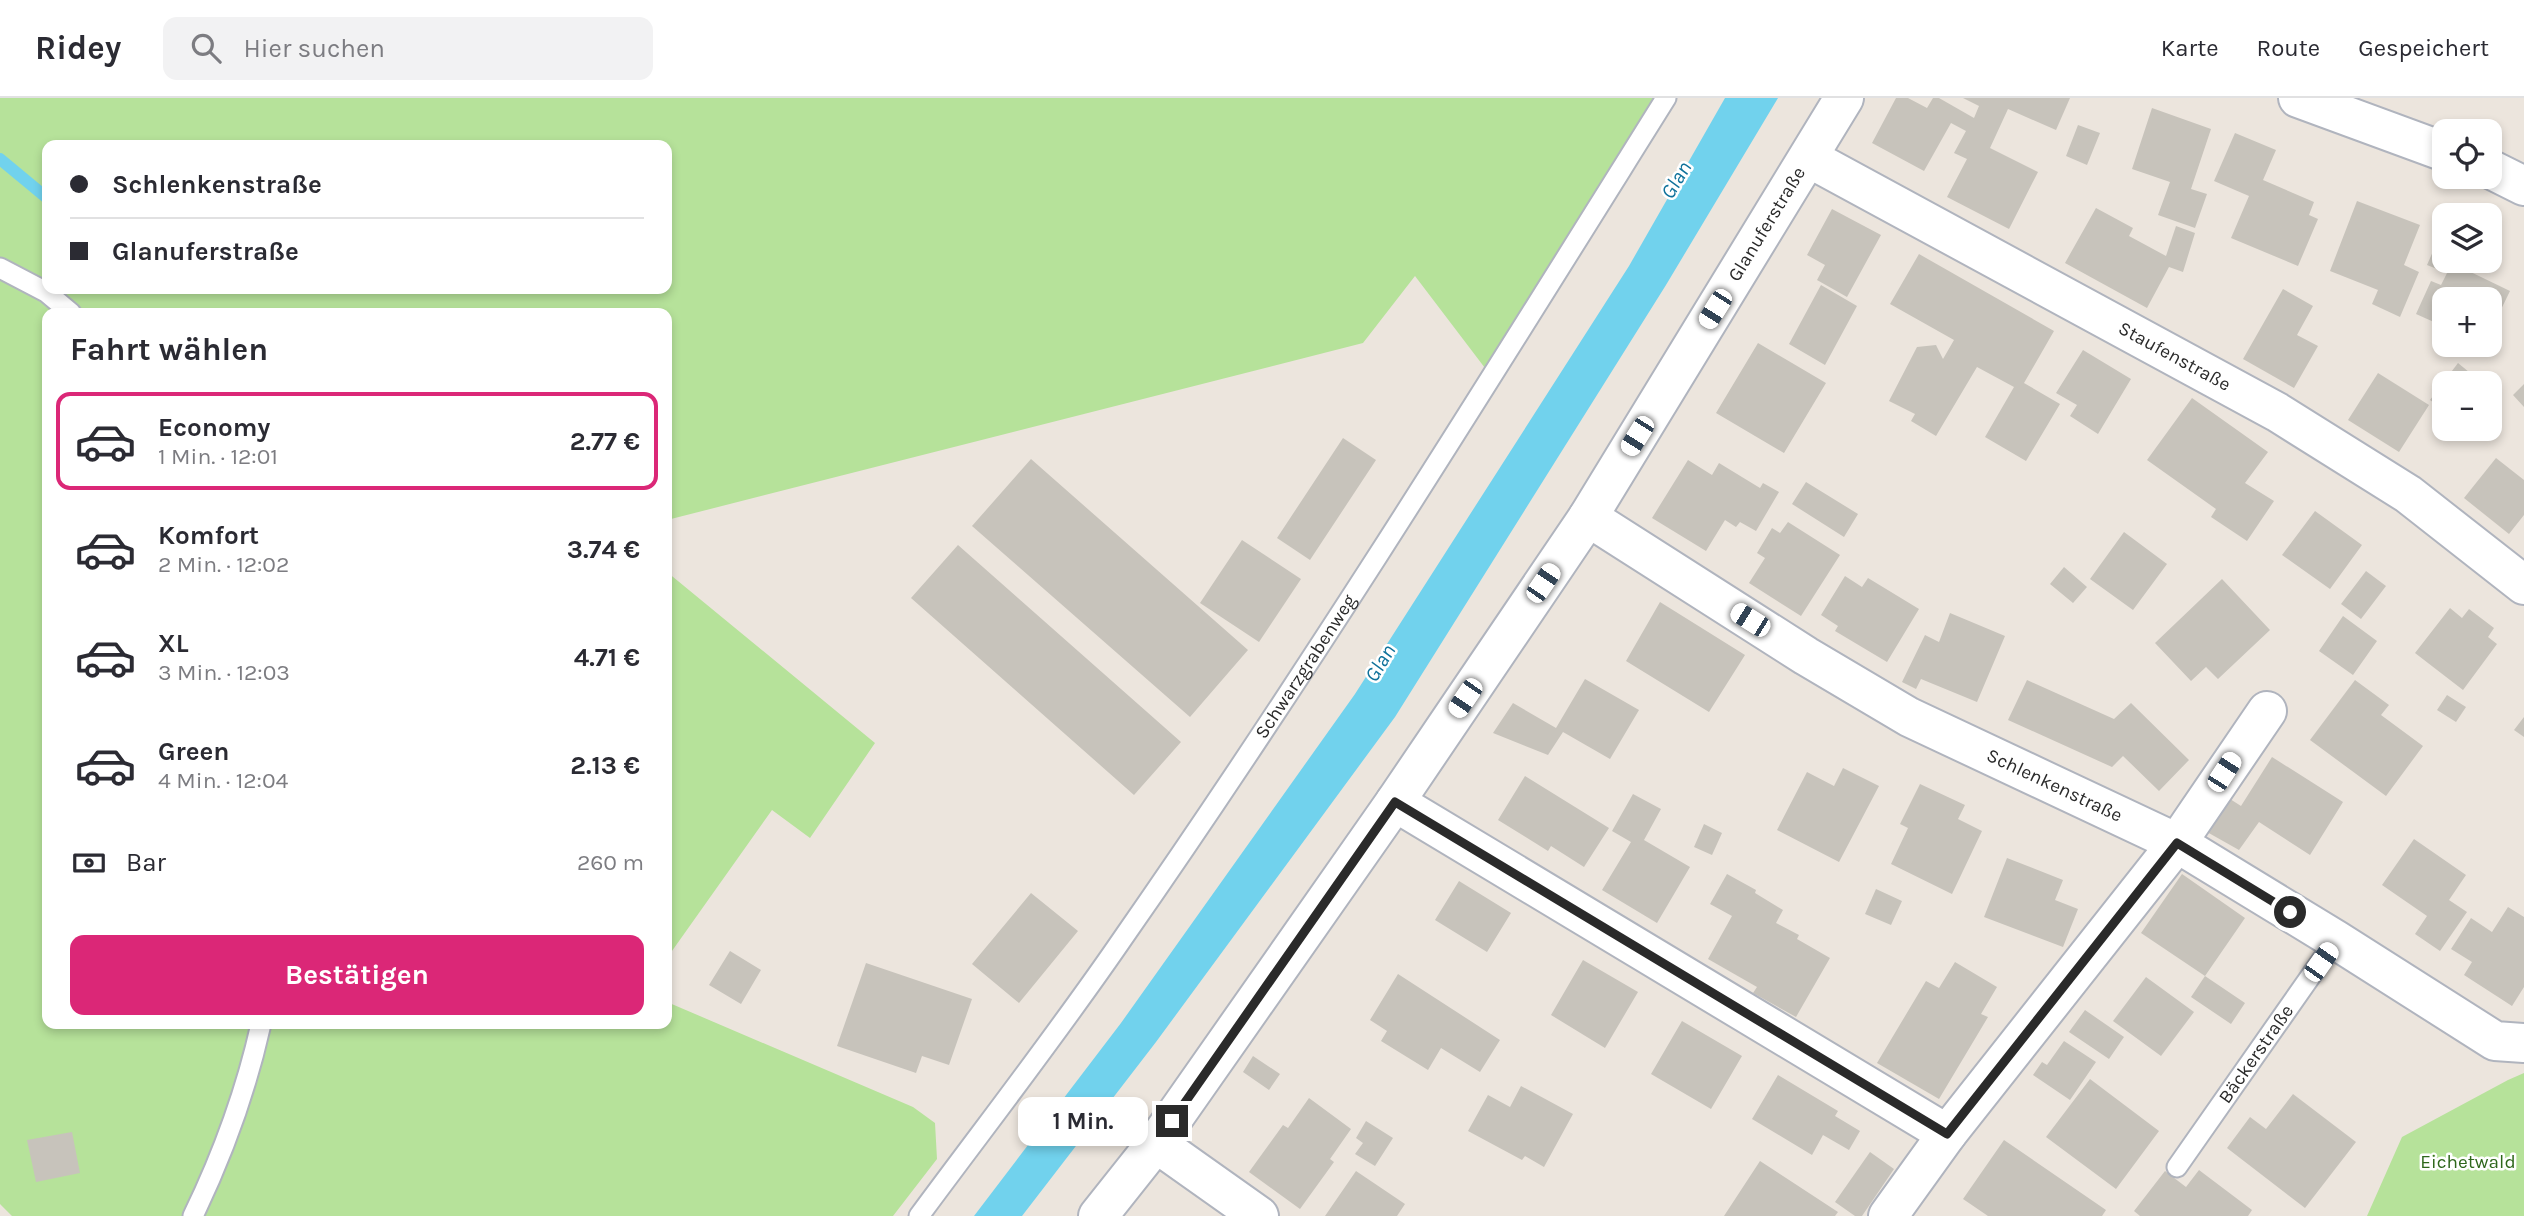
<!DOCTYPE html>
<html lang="de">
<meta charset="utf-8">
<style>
body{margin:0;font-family:Karla,sans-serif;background:#f2f2f3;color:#2b2b33;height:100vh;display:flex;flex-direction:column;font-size:26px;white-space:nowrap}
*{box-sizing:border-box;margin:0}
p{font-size:23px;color:#7c7c81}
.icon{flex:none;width:38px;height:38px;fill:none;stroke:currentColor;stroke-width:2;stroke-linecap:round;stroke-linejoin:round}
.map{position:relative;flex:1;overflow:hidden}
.drawer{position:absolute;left:42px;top:210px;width:630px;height:721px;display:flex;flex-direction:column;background:#fff;border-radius:14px;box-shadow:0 4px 10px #0003}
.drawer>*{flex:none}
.banner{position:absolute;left:42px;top:42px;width:630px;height:154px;border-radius:14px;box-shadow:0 4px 10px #0003;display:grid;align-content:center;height:154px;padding:0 28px;background:#fff}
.controls{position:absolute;left:2432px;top:21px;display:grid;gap:14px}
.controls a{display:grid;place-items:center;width:70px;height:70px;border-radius:14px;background:#fff;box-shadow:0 4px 10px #0003;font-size:35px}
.end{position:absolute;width:32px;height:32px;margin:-16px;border:9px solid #2a2a2a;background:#fff;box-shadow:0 0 0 4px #fff}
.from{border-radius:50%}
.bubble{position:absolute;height:49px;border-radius:14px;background:#fff;box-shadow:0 4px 10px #0003;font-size:23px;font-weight:700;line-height:49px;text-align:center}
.car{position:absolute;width:21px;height:42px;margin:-21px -10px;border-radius:9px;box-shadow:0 0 5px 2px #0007;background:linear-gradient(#fff 24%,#345 0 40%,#fff 0 76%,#345 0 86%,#fff 0)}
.banner b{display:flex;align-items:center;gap:24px;height:66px;font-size:26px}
.banner b+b{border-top:2px solid #e1e1e2}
.banner i{width:18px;height:18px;background:#2b2b33}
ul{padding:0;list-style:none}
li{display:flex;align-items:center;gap:21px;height:98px;margin:0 14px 10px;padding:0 14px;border:4px solid transparent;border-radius:14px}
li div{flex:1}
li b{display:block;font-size:26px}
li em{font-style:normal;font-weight:700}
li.current{border-color:#db2777}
li>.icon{width:63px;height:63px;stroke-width:1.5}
h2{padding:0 28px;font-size:32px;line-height:84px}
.pay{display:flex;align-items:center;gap:18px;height:77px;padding:0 28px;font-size:26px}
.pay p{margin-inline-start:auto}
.cta{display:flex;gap:14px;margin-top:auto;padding:14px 28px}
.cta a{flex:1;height:80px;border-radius:14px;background:#db2777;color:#fff;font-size:28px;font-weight:700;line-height:80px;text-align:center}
header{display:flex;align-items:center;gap:42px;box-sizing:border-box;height:98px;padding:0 35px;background:#fff;border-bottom:2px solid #e1e1e2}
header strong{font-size:33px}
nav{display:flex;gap:38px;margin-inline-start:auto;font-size:24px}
.search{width:490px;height:63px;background:#f2f2f3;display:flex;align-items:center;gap:18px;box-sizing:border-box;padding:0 24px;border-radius:14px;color:#7c7c81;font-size:26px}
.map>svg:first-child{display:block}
</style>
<header>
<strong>Ridey</strong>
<div class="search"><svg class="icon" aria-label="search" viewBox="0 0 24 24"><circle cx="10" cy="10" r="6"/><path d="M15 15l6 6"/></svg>Hier suchen</div>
<nav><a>Karte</a><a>Route</a><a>Gespeichert</a></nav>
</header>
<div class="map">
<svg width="2524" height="1118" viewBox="0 0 2524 1118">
<rect width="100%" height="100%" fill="#ece5dd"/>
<path fill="#b6e29a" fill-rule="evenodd" d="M0 0H1657L1488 274 1415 178 1363 245 667 422V215H47V926H667V904L913 1009 935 1025 937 1061 893 1118H12L0 1106ZM47 47H667V191H47Z
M667 474 875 645 810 740 772 712 667 860Z
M2524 975V1118H2367L2402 1039 2508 982Z"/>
<path fill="#71d2ed" d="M1725 0H1778L1666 187 1395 619 1156 944 1022 1118H974L1121 925 1355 596 1629 168Z"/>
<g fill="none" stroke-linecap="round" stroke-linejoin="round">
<path stroke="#71d2ed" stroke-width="12" d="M0 61 47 100"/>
</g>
<path fill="#c7c3bb" d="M1896 0H1908L1927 10 1933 0H1939L1974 20 1979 8 1963 0H2070L2056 32 2008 11 1990 50 2038 74 2009 131 1947 99 1967 61 1954 55 1966 33 1951 25 1924 73 1872 45Z
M2152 10 2211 31 2191 91 2207 96 2195 130 2158 117 2170 84 2132 71Z
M2078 27 2100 35 2087 67 2066 58Z
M2235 35 2276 52 2263 82 2314 104 2309 117 2318 121 2298 168 2231 140 2249 98 2214 83Z
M2357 103 2420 127 2404 167 2419 174 2400 219 2372 206 2378 192 2330 173Z
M2096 110 2133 130 2129 138 2166 158 2176 128 2195 135 2183 174 2169 169 2147 210 2065 165Z
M1832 111 1881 137 1847 199 1817 182 1825 167 1807 157Z
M2445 126V163H2453L2452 165 2510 193 2490 234V201H2445V229L2416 216 2431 183 2441 187 2447 175 2427 167Z
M1919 156 2054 233 2024 285 2060 306 2026 363 1985 339 2014 289 1977 269 1936 338 1911 323 1915 316 1889 303 1917 249 1936 247 1943 261 1954 242 1890 206Z
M1821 187 1857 208 1825 267 1789 246Z
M2283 191 2313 208 2297 237 2318 248 2294 290 2243 261Z
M1758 245 1826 285 1784 355 1716 315Z
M2083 252 2131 281 2098 336 2070 318 2077 307 2056 295Z
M2458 265 2475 279 2470 285H2445V313L2430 302Z
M2378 275 2429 307 2399 354 2348 322Z
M2524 286V309L2513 297Z
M2192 300 2268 354 2245 385 2274 403 2247 443 2211 419 2216 411 2147 362Z
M1343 340 1376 362 1310 462 1277 440Z
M2496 360 2524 382V417L2509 436 2464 400Z
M1031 361 1248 552 1190 619 972 428Z
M1688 362 1712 377 1719 365 1760 390 1763 385 1779 394 1756 433 1740 424 1736 429 1725 422 1706 453 1652 420Z
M1806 384 1858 416 1844 439 1792 406Z
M2315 413 2362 447 2330 491 2282 457Z
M1788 424 1840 457 1801 518 1749 485 1765 460 1757 455 1772 430 1780 435Z
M2124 434 2167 466 2133 512 2090 481Z
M1242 442 1301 481 1259 544 1200 505Z
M958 447 1181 644 1134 697 911 500Z
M2064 469 2087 489 2073 505 2050 486Z
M2366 473 2386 488 2361 521 2341 506Z
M1845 478 1862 489 1868 480 1919 511 1887 564 1835 533 1838 528 1821 517Z
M2222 481 2270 532 2218 581 2206 569 2191 583 2155 545Z
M1660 504 1745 557 1709 614 1626 563Z
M2450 510 2462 520 2469 511 2494 530 2488 539 2497 546 2463 592 2415 555Z
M1950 515 2005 538 1977 604 1921 581 1916 591 1902 584 1925 537 1939 544Z
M2343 518 2377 543 2353 577 2319 553Z
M1585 581 1639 612 1610 661 1563 634 1548 657 1493 635 1513 605 1556 630Z
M2027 582 2114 621 2131 605 2189 662 2159 693 2123 658 2112 669 2008 622Z
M2355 582 2389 607 2381 617 2423 648 2386 698 2310 642Z
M2447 597 2466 609 2456 624 2437 612Z
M2524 619V639L2514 632Z
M2272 659 2343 704 2310 757 2259 724 2239 752 2207 734 2230 701 2241 708Z
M1843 670 1879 688 1839 764 1777 732 1807 674 1834 688Z
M1525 678 1609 730 1584 769 1551 748 1548 753 1498 722Z
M1920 686 1965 707 1958 721 1982 733 1952 796 1891 766 1908 730 1900 726Z
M1633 696 1661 711 1644 742 1690 769 1657 825 1602 792 1631 744 1612 733Z
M1704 726 1722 735 1712 757 1694 749Z
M2414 741 2466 777 2449 802 2467 814 2440 853 2415 836 2427 818 2382 787Z
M2007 760 2063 782 2055 802 2078 811 2063 849 1984 819Z
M1727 776 1756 792 1755 795 1783 812 1776 825 1799 837 1797 841 1830 860 1796 919 1753 895 1757 889 1708 861 1732 818 1710 806Z
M2182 776 2245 820 2205 878 2141 835Z
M1459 783 1511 815 1487 854 1435 822Z
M1876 791 1902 803 1891 827 1865 816Z
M1031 795 1078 833 1019 905 972 866Z
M2508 809 2524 819V889L2512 908 2464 877 2472 864 2451 851 2471 820 2492 834Z
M730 853 761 872 741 906 709 887Z
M1583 862 1638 894 1605 950 1551 917Z
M1955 864 1997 889 1981 916 1988 919 1939 1001 1877 965 1926 883 1939 890Z
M866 865 972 901 949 967 922 958 916 975 837 948Z
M1398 876 1500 942 1480 974 1441 950 1428 972 1381 943 1387 933 1370 922Z
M2205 878 2245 905 2231 926 2191 899Z
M2146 879 2194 914 2161 958 2113 923Z
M2085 912 2124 939 2109 961 2069 934Z
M1682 923 1742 958 1711 1011 1651 976Z
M2064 943 2096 964 2070 1002 2033 977 2042 964 2047 967Z
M1253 958 1280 976 1269 992 1243 974Z
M1778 977 1838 1013 1835 1018 1860 1033 1849 1052 1823 1037 1812 1057 1752 1021Z
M2090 981 2159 1033 2116 1091 2046 1039Z
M1521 988 1573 1016 1544 1069 1525 1058 1522 1062 1468 1033 1488 997 1510 1009Z
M2293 996 2356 1044 2305 1110 2227 1050 2250 1019 2266 1031Z
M1309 1000 1351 1031 1330 1061 1334 1064 1300 1111 1249 1074 1283 1027 1288 1030Z
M1366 1023 1393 1040 1375 1068 1355 1056 1363 1045 1356 1040Z
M72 1034 80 1075 36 1084 27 1042Z
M2004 1042 2106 1112 2102 1118H1988L1963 1101Z
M1870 1054 1894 1071 1862 1118H1855L1835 1104Z
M1760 1063 1838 1114 1835 1118H1724Z
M2199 1072 2252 1112 2248 1118H2140L2134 1113 2165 1073 2186 1089Z
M1356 1073 1405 1106 1397 1118H1325Z"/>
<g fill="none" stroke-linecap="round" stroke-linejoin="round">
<defs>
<g id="service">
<path d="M0 170 46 194 71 215"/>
<path id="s1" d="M2177 1069 2336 842"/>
<path d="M193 1118C223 1056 246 993 261 926"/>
<path id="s2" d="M919 1118C987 1026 1058 935 1123 840 1314 566 1489 283 1666 0"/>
</g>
<g id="minor">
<path d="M2298 0 2445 54"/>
<path id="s3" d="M1809 60 2277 314 2408 396 2524 487"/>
<path d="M2490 71 2524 88"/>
<path id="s4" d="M1588 419 1806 558 1909 619 2177 745 2336 842 2495 943 2524 945"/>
<path d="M1395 704 1947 1036"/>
<path d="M1156 1045 1259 1118"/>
<path id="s5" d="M1098 1118 1156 1045 1395 704 1588 419 1844 0"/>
<path d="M1888 1118 1947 1036 2177 745 2267 613"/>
</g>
</defs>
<use href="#service" stroke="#b0b4be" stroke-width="23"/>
<use href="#minor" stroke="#b0b4be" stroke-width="42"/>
<use href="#service" stroke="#fff" stroke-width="19"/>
<use href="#minor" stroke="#fff" stroke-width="38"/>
</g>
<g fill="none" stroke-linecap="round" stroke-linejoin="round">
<path stroke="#2a2a2a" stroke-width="9" d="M1172 1023 1395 704 1947 1036 2177 745 2290 814"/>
</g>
<g text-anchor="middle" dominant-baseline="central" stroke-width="5" stroke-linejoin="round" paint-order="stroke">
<g font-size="19" fill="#2a2a2a" stroke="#fff">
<text stroke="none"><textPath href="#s5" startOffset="1197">Glanuferstraße</textPath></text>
<text stroke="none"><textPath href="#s3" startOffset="416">Staufenstraße</textPath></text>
<text stroke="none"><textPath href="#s2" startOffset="672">Schwarzgrabenweg</textPath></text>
<text stroke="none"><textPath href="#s4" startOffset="539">Schlenkenstraße</textPath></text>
<text stroke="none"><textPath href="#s1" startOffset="138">Bäckerstraße</textPath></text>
</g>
<g font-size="19" fill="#2e671b" stroke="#fff">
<text x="2468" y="1064">Eichetwald</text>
</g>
<g font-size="21" font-style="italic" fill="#0f719a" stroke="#fff">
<text transform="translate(1676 82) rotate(-59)">Glan</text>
<text transform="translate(1380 565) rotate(-59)">Glan</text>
</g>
</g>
</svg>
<div class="controls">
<a><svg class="icon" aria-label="locate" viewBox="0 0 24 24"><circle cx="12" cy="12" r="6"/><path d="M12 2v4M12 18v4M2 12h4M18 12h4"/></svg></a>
<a><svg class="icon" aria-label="layers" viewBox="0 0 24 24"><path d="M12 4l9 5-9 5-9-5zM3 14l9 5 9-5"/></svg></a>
<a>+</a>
<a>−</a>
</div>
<i class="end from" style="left:2290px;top:814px"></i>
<i class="end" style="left:1172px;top:1023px"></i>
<div class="bubble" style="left:1018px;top:999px;width:130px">1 Min.</div>
<i class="car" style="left:1715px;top:211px;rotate:212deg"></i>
<i class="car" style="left:1637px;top:338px;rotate:212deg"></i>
<i class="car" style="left:1543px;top:485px;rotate:34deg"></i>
<i class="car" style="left:1750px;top:522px;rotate:302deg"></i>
<i class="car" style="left:1465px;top:600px;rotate:214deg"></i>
<i class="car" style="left:2224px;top:674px;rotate:33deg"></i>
<i class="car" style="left:2321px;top:864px;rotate:35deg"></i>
<div class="banner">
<b><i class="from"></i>Schlenkenstraße</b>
<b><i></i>Glanuferstraße</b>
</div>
<section class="drawer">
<h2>Fahrt wählen</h2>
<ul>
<li class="current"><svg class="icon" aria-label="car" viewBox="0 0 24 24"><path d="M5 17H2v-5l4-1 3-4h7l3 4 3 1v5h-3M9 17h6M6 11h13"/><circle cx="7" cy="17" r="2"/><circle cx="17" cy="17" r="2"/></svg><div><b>Economy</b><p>1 Min. · 12:01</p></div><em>2.77 €</em></li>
<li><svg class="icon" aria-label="car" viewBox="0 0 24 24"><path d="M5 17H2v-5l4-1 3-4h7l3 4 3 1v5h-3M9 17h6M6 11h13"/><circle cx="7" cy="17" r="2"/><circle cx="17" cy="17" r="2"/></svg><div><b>Komfort</b><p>2 Min. · 12:02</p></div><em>3.74 €</em></li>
<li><svg class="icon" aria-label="car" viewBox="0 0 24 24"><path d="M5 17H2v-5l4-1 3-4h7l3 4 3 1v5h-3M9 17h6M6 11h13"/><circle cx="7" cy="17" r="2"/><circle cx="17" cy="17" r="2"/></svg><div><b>XL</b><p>3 Min. · 12:03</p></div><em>4.71 €</em></li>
<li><svg class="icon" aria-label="car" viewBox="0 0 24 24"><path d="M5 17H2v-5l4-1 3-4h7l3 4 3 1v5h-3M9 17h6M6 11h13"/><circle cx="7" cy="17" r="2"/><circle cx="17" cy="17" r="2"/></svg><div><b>Green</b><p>4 Min. · 12:04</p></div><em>2.13 €</em></li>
</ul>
<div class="pay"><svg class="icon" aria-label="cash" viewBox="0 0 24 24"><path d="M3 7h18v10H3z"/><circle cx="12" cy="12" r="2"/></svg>Bar<p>260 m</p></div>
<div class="cta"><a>Bestätigen</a></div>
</section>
</div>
